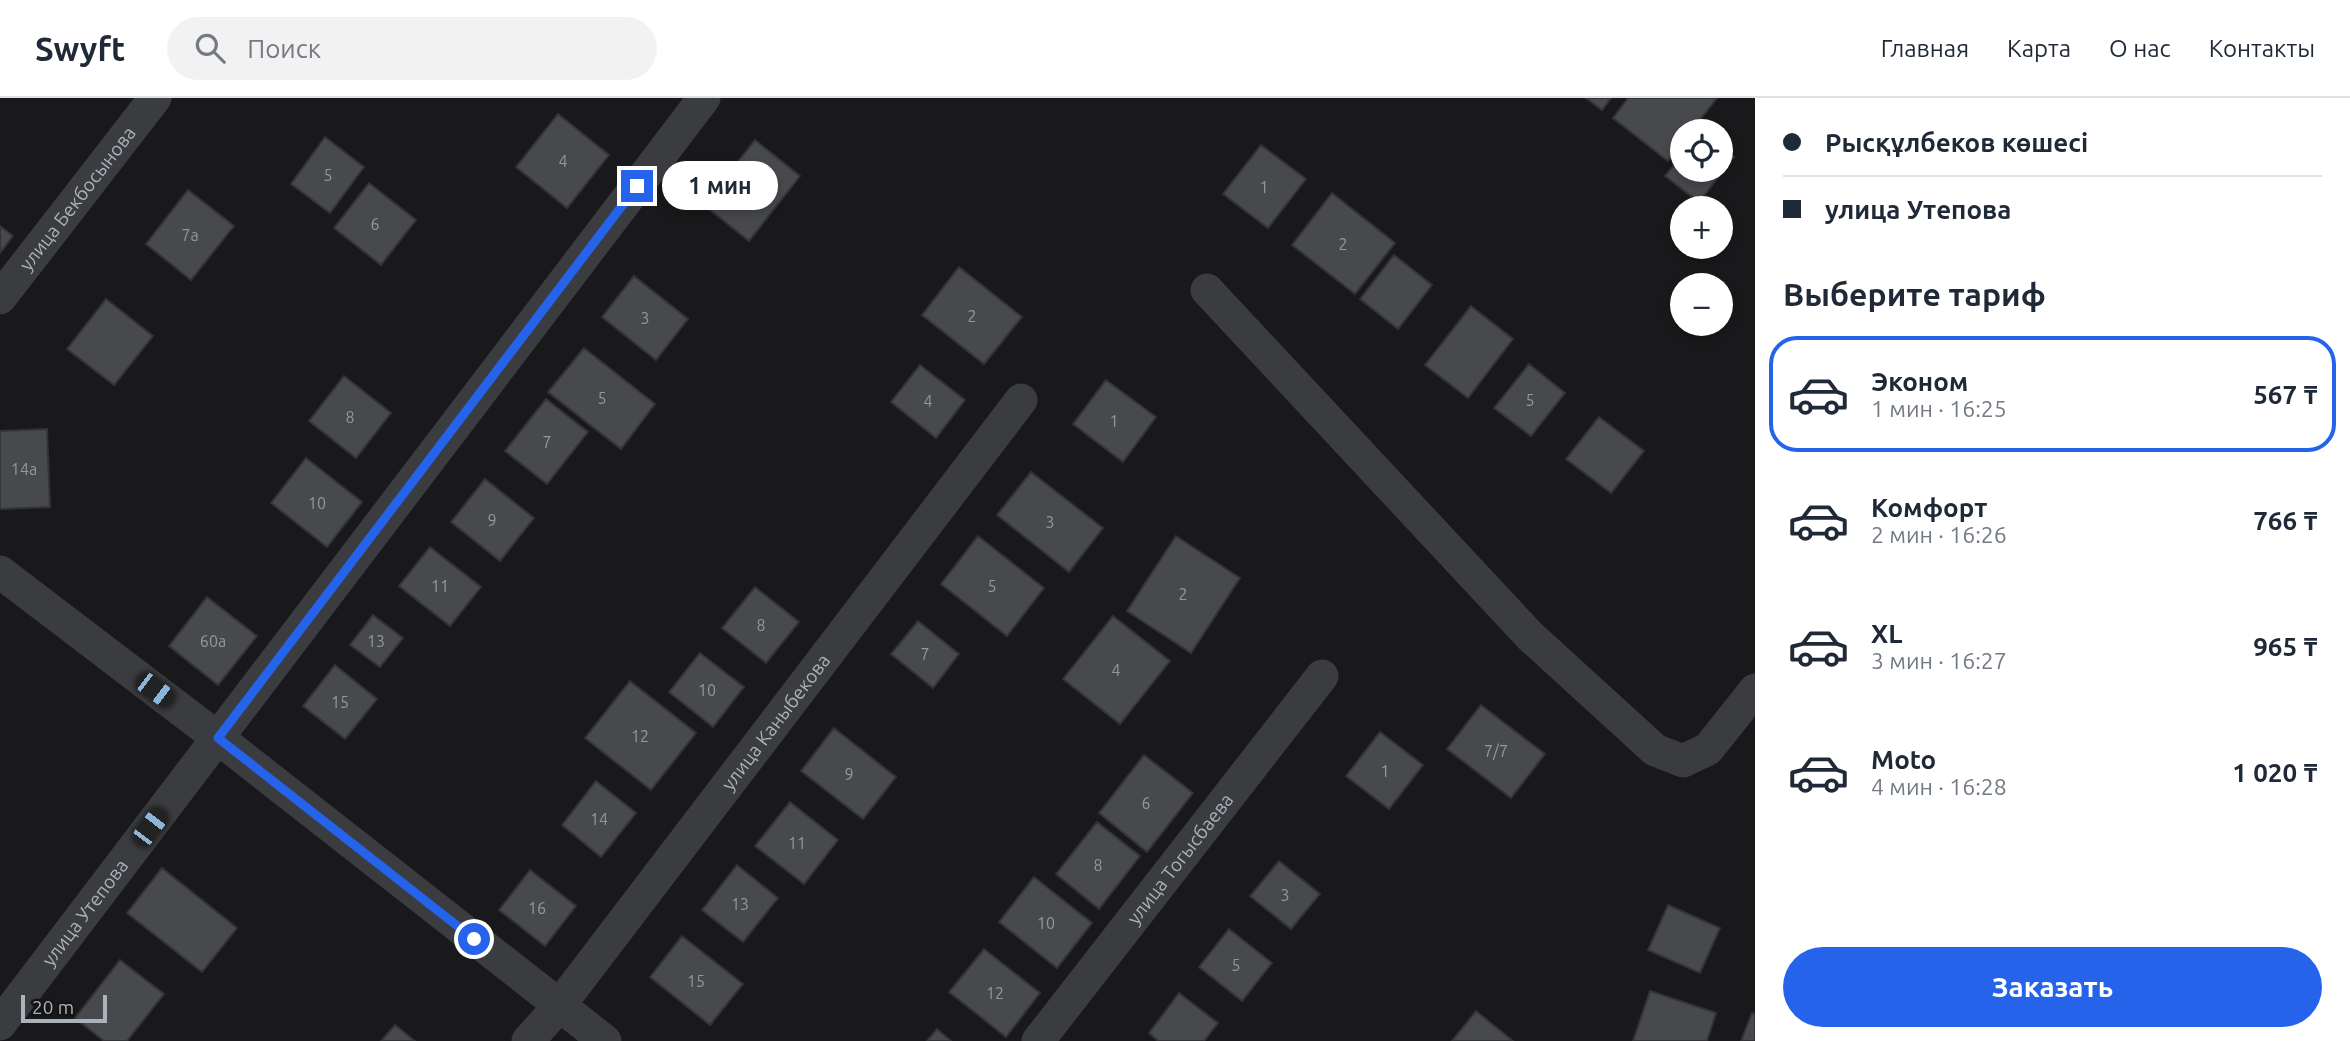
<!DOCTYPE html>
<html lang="ru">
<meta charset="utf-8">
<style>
body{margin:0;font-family:Ubuntu,sans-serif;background:#f2f2f3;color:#1f2937;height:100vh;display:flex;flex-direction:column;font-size:26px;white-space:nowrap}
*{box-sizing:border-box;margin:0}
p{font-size:23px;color:#747a83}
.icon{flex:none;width:38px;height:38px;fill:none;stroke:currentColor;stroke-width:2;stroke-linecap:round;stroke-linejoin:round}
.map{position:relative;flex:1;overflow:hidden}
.panel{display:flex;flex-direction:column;background:#fff;width:595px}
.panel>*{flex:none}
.guide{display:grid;align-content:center;height:154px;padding:0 28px;background:#fff}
.tools{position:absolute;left:1670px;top:21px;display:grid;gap:14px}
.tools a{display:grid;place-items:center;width:63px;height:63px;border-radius:50%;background:#fff;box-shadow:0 4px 10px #0003;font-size:35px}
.scale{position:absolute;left:21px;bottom:18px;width:86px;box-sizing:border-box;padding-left:7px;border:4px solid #acb2b9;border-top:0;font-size:19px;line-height:24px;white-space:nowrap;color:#acb2b9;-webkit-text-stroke:5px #141416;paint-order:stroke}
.end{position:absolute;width:32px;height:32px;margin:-16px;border:9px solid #2563eb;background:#fff;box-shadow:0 0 0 4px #fff}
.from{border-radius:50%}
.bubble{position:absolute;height:49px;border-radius:24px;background:#fff;box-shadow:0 4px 10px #0003;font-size:23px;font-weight:600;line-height:49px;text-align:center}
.car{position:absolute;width:21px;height:42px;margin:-21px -10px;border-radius:9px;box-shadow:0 0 5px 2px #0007;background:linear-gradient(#222 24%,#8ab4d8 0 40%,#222 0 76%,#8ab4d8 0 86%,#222 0)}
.guide b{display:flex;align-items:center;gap:24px;height:66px;font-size:26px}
.guide b+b{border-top:2px solid #e0e1e3}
.guide i{width:18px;height:18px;background:#1f2937}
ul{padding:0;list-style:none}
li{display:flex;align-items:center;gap:21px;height:116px;margin:0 14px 10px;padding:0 14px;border:4px solid transparent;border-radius:28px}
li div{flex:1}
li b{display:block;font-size:26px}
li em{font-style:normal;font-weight:600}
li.current{border-color:#2563eb}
li>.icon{width:63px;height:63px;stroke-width:1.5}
h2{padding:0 28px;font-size:32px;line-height:84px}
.cta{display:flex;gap:14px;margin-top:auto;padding:14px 28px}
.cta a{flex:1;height:80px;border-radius:42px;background:#2563eb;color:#fff;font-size:28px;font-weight:600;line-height:80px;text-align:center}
header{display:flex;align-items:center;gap:42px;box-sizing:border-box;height:98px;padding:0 35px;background:#fff;border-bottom:2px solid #e0e1e3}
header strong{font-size:33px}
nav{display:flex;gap:38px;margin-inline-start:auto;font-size:24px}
.search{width:490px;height:63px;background:#f2f2f3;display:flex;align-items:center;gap:18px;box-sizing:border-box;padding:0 24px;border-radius:38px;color:#747a83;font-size:26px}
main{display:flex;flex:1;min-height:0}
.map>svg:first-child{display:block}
</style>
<header>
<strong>Swyft</strong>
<div class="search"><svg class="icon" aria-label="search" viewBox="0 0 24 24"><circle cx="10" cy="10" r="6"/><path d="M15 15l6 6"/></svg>Поиск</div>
<nav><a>Главная</a><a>Карта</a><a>О нас</a><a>Контакты</a></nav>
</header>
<main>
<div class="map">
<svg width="1755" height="943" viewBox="0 0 1755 943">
<rect width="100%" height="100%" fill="#19191b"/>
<path fill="#48494d" stroke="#333437" stroke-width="2" d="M1586 0H1611L1602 12Z
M1628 0H1717L1691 33H1682V46L1668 63 1613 20Z
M558 16 609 57 567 110 516 69Z
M325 39 364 69 330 115 291 86Z
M755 42 800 78 749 143 704 107Z
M1261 47 1306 81 1268 130 1223 96Z
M1720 49 1734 59 1699 104 1665 78 1682 57V72H1720Z
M369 85 416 122 381 167 334 130Z
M188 92 234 128 191 182 146 146Z
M1332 95 1395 145 1355 196 1292 147Z
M0 128 13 138 0 155Z
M1394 157 1432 187 1398 231 1360 201Z
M959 169 1022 219 984 266 922 217Z
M634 178 688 221 656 262 602 219Z
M106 201 153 238 114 287 67 251Z
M1471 208 1513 241 1468 300 1425 267Z
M584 250 655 306 621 351 548 294Z
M1529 266 1565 295 1531 338 1494 310Z
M920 267 965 302 936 340 891 304Z
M344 278 391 315 356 360 309 323Z
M1106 282 1156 319 1123 364 1073 326Z
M546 301 588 334 547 386 505 353Z
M1599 319 1644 353 1611 395 1566 361Z
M47 331 50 409 0 411V333Z
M306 360 362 404 327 449 271 405Z
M1031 374 1103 430 1069 474 997 417Z
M485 381 534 420 500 463 451 424Z
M978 438 1044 490 1007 538 941 486Z
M1176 438 1240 480 1191 555 1127 513Z
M430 449 481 489 450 528 399 488Z
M755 489 799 524 766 565 722 530Z
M207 499 257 538 218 587 169 548Z
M373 517 403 540 380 569 350 547Z
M1113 518 1170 563 1120 626 1063 581Z
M918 523 959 556 933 590 891 556Z
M700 555 744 589 713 629 669 594Z
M335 567 377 601 345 641 303 608Z
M630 583 696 635 651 692 585 640Z
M1481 607 1545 656 1511 700 1447 651Z
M834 630 896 679 863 721 801 673Z
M1380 634 1423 667 1389 711 1346 678Z
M1144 657 1193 695 1147 754 1099 715Z
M596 683 636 715 601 759 562 727Z
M790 704 838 742 804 786 755 748Z
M1097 724 1140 758 1099 811 1056 776Z
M1279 763 1320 796 1291 831 1250 798Z
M737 767 778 800 743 844 702 812Z
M162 770 237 830 202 874 127 815Z
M530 772 576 808 545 848 499 812Z
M1034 779 1092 825 1057 870 999 824Z
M1668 807 1720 830 1700 875 1648 852Z
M1229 831 1272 865 1242 903 1199 869Z
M682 838 743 886 710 927 650 879Z
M984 851 1040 895 1006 939 949 894Z
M120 862 164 896 127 943H104L75 920Z
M1650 893 1716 915 1707 943H1633Z
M1179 895 1218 925 1204 943H1158L1149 935Z
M1476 913 1513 943H1452Z
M1752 915 1755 916V943H1741Z
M395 927 415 943H381Z
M937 931 951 943H927Z"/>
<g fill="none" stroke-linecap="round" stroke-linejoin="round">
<g stroke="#3a3c3f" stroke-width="33">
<path d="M1207 192 1530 538 1655 652 1683 663 1708 651 1755 592"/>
<path id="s1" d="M0 200 155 0"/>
<path d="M0 474 218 640 605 943"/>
<path id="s2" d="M0 926 704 0"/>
<path id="s3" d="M528 943 559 908 1021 302"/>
<path id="s4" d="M1038 943 1322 578"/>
</g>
</g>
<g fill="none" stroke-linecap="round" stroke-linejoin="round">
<path stroke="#2563eb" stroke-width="9" d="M474 841 218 640 637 88"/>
</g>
<g text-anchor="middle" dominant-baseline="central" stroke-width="5" stroke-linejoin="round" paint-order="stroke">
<g font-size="16" fill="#93989e">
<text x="563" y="63">4</text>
<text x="328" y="77">5</text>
<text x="1264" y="89">1</text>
<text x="375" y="126">6</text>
<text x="190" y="137">7а</text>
<text x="1343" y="146">2</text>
<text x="972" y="218">2</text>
<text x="645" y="220">3</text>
<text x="602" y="300">5</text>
<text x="1530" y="302">5</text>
<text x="928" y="303">4</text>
<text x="350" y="319">8</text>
<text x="1114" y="323">1</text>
<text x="547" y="344">7</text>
<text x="24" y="371">14а</text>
<text x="317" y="405">10</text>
<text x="492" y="422">9</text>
<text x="1050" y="424">3</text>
<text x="440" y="488">11</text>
<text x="992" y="488">5</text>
<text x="1183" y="496">2</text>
<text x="761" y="527">8</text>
<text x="213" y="543">60а</text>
<text x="376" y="543">13</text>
<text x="925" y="556">7</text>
<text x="1116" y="572">4</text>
<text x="707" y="592">10</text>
<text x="340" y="604">15</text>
<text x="640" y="638">12</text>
<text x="1496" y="653">7/7</text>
<text x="1385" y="673">1</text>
<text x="849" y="676">9</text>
<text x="1146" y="705">6</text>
<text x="599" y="721">14</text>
<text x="797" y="745">11</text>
<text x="1098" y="767">8</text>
<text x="1285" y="797">3</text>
<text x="740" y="806">13</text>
<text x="537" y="810">16</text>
<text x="1046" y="825">10</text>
<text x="1236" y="867">5</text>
<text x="696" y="883">15</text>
<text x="995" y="895">12</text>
</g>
<g font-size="19" fill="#acb2b9" stroke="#141416">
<text stroke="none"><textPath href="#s1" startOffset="126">улица Бекбосынова</textPath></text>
<text stroke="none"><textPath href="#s3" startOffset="404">улица Каныбекова</textPath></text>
<text stroke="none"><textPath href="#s4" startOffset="231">улица Тогысбаева</textPath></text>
<text stroke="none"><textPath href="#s2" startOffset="140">улица Утепова</textPath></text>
</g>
</g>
</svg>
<div class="tools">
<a><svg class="icon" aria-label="locate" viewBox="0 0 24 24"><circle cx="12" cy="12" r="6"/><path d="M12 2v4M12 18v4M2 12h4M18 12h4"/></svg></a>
<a>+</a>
<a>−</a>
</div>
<div class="scale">20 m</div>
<i class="end from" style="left:474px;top:841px"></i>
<i class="end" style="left:637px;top:88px"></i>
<div class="bubble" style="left:662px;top:63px;width:116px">1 мин</div>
<i class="car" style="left:155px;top:592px;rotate:127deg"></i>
<i class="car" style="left:150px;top:729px;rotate:37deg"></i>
</div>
<section class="panel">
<div class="guide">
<b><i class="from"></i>Рысқұлбеков көшесі</b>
<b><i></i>улица Утепова</b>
</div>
<h2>Выберите тариф</h2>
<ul>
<li class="current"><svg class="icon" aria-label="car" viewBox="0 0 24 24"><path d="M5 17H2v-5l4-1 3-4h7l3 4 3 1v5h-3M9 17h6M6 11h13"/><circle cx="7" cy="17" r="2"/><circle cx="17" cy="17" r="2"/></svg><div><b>Эконом</b><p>1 мин · 16:25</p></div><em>567 ₸</em></li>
<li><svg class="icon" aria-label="car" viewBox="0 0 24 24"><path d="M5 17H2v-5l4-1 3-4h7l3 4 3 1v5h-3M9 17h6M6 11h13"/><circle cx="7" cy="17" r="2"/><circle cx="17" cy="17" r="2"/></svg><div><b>Комфорт</b><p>2 мин · 16:26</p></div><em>766 ₸</em></li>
<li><svg class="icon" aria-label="car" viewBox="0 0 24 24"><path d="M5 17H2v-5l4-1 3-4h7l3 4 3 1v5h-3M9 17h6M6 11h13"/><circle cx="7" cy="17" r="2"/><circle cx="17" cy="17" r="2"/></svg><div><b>XL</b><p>3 мин · 16:27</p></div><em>965 ₸</em></li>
<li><svg class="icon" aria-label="car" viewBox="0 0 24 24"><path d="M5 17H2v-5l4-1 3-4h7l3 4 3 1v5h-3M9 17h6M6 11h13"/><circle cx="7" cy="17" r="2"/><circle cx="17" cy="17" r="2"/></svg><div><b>Moto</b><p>4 мин · 16:28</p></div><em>1 020 ₸</em></li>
</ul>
<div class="cta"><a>Заказать</a></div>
</section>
</main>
